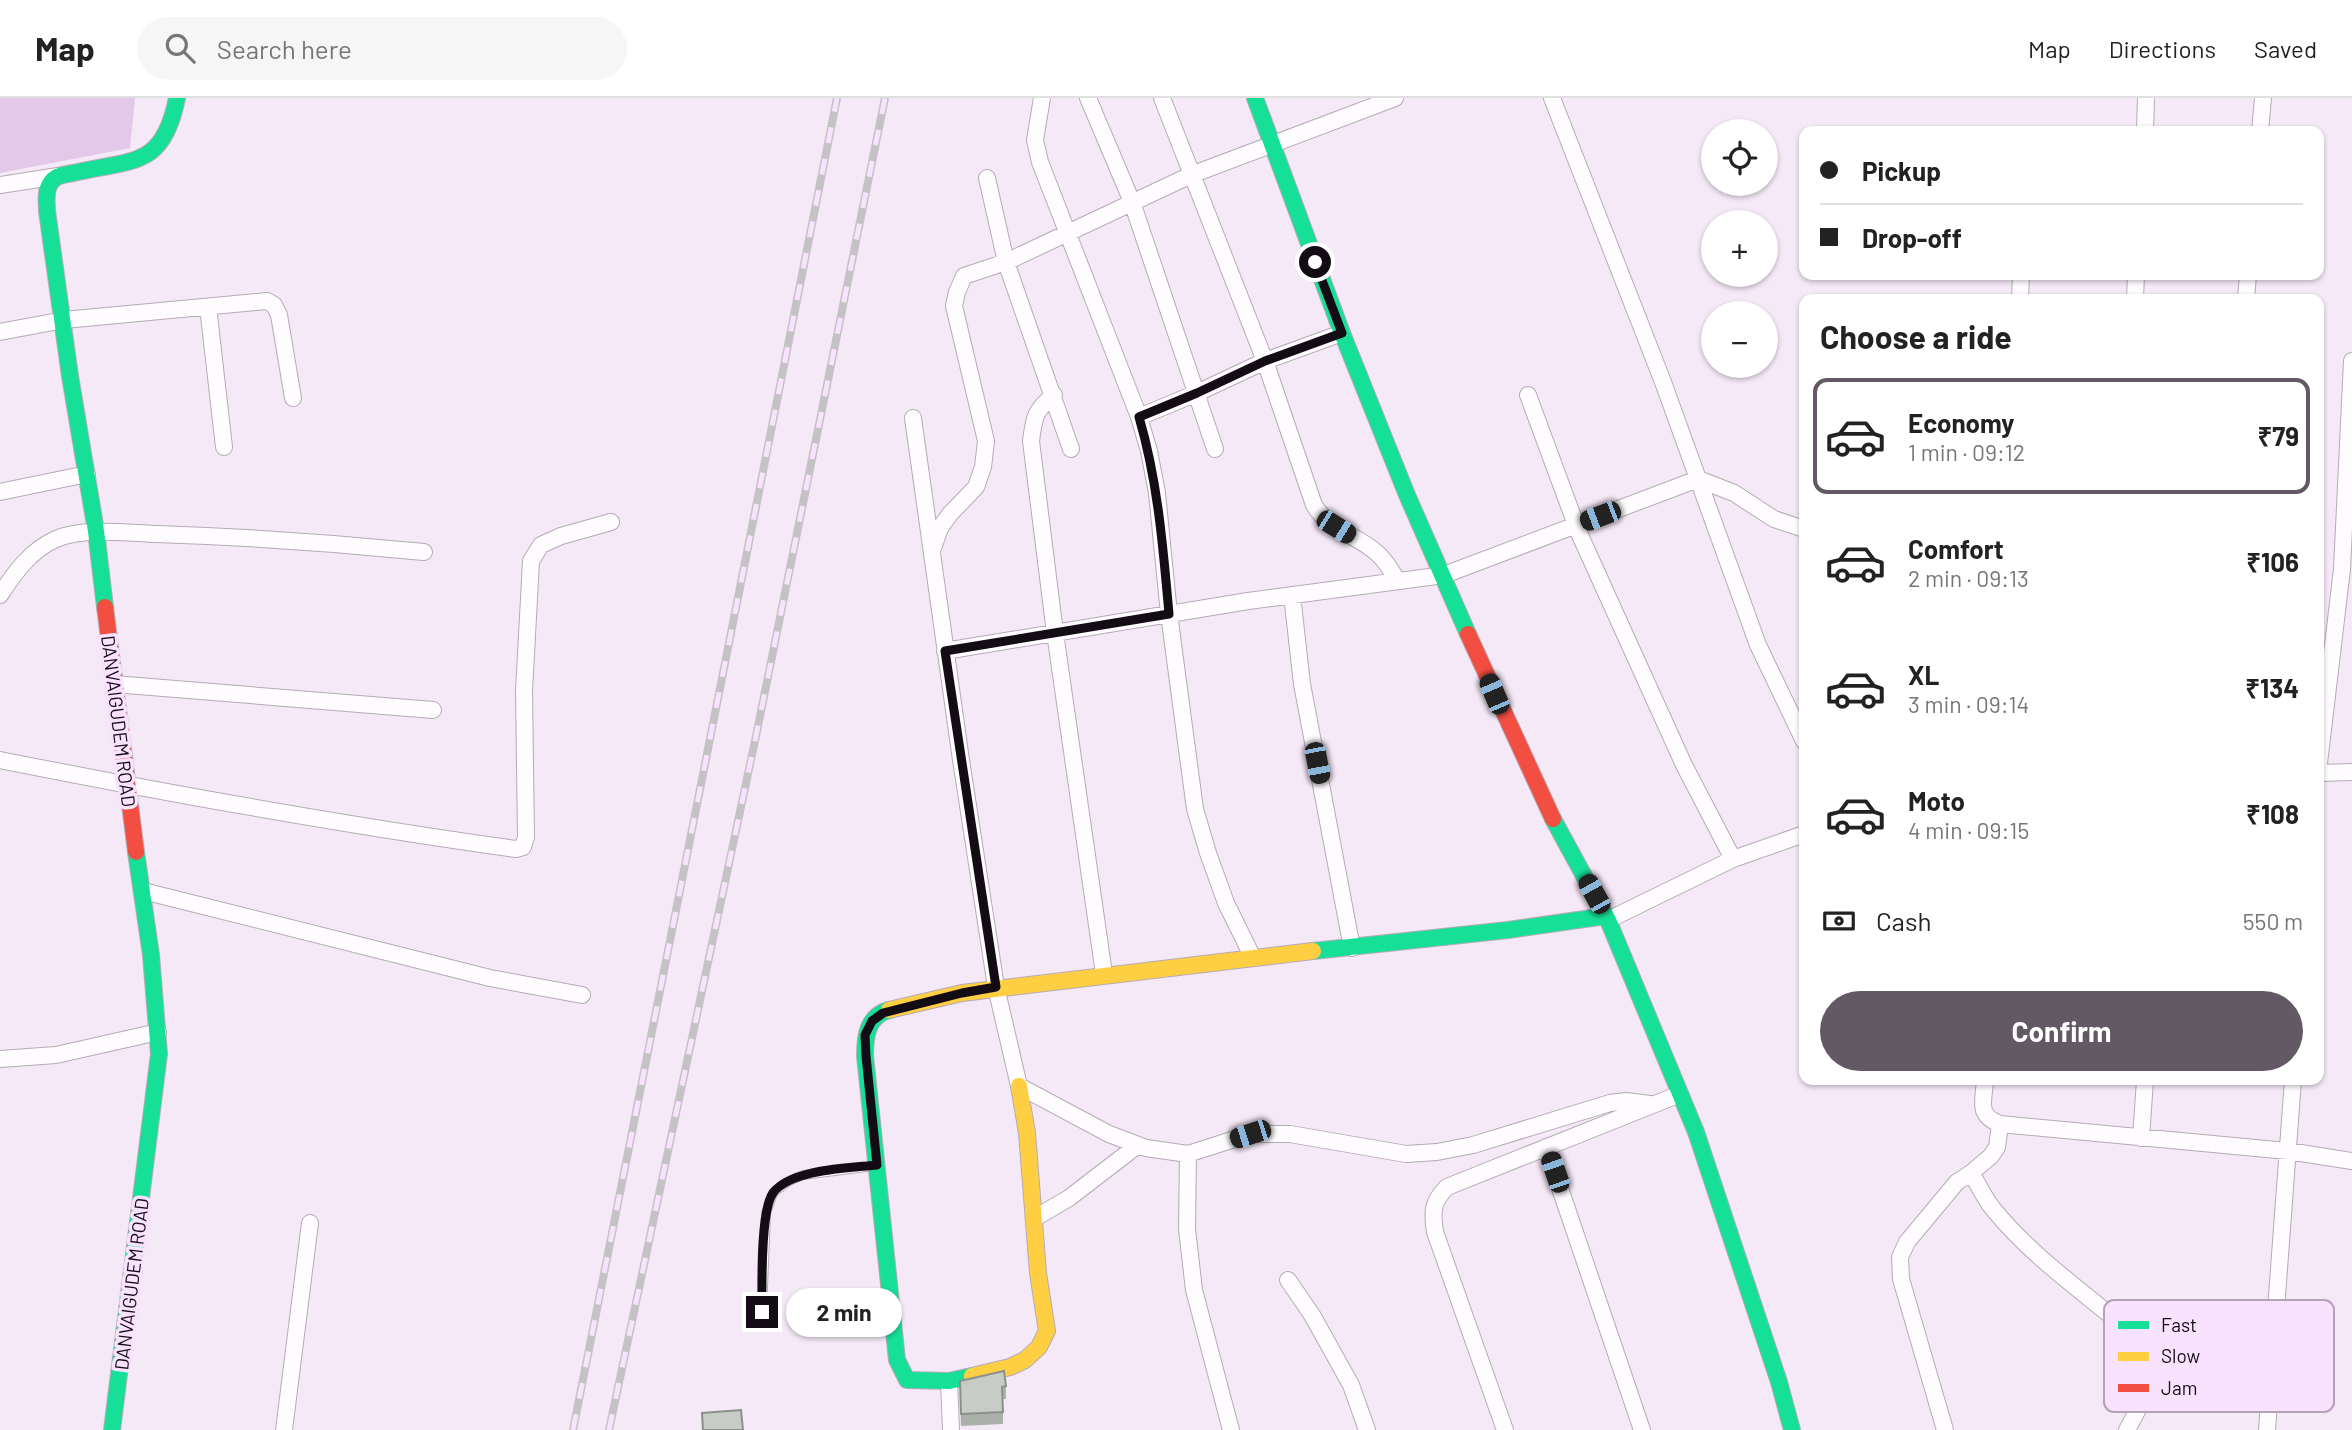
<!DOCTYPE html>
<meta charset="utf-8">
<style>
body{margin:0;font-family:Barlow,sans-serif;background:#f6f6f6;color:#222;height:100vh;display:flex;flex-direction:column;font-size:26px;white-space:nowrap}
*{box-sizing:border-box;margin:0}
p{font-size:23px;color:#767676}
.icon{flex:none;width:38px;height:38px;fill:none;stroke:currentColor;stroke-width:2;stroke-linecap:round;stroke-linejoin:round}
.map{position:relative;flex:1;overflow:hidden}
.drawer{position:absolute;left:1799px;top:196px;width:525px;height:791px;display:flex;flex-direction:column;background:#fff;border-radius:14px;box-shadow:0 2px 5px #0004}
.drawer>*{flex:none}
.banner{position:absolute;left:1799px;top:28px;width:525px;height:154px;border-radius:14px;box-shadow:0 2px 5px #0004;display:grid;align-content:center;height:154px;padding:0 21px;background:#fff}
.fabs{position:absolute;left:1701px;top:21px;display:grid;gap:14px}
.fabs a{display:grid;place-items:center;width:77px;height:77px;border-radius:50%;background:#fff;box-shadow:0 2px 5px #0004;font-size:35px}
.end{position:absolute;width:32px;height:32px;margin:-16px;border:9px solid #140c15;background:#fff;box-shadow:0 0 0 4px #fff}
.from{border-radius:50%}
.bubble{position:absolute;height:49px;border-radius:24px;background:#fff;box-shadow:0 2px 5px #0004;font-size:23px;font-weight:700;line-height:49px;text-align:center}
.car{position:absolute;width:21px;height:42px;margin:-21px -10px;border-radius:9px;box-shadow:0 0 5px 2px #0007;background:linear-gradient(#222 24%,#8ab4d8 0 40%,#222 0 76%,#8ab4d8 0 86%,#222 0)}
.banner b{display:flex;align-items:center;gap:24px;height:66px;font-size:26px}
.banner b+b{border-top:2px solid #e0e0e0}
.banner i{width:18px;height:18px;background:#222}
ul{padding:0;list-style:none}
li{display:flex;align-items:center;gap:21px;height:116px;margin:0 14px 10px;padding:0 7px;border:4px solid transparent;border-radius:14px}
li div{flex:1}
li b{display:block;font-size:26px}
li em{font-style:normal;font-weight:700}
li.on{border-color:#635964}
li>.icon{width:63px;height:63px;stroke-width:1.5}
h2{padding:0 21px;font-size:32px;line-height:84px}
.pay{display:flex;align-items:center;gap:18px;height:77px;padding:0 21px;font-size:26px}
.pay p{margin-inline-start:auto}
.primary-button{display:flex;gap:14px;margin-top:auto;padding:14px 21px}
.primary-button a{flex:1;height:80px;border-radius:42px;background:#635964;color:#fff;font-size:28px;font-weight:700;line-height:80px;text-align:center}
header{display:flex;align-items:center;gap:42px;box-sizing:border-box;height:98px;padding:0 35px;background:#fff;border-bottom:2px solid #e0e0e0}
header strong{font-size:33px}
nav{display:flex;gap:38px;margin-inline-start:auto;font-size:24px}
.search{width:490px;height:63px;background:#f6f6f6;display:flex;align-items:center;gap:18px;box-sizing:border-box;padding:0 24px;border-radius:38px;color:#767676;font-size:26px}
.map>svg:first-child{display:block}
</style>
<header>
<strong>Map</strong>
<div class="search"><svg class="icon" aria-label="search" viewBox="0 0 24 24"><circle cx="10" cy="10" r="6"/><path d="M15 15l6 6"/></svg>Search here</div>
<nav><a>Map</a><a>Directions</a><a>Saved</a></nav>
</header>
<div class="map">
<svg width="2352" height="1332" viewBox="0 0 2352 1332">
<rect width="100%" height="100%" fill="#f5e8f7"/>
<path fill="#e4c8e9" d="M0 0H135L130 50 0 75Z"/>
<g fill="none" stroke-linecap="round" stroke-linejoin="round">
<defs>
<path id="lane" d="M762 1214 766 1115 773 1095 787 1084 803 1077 874 1068"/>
<path id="street" d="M1042 0 1035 42 1040 64 1139 319 1149 353 1157 395 1169 516 1195 711 1208 755 1226 805 1253 860
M1088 0 1132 104 1215 351
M1162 0 1265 263 1314 407C1328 431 1357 437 1377 455 1386 463 1391 472 1397 482
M1552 0 1663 284 1758 547 1804 643
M2145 33 2146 0
M2260 33 2263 0
M987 80 1006 164 1071 351
M0 87 58 78
M2020 201 2021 177
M2135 201 2136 177
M2246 201 2248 177
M208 209 224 349
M0 234 64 222 267 203 274 207 279 217 293 300
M1054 297C1035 312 1034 319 1031 343L1055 535 1104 876
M1528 297 1579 435 1684 667 1733 761
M1139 319 1197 295 1265 263 1342 235
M913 320 961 662 996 889 1019 988 1109 1036 1146 1050 1188 1056 1250 1036H1290L1406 1056 1437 1054 1473 1047 1610 1005 1626 1003 1650 1006
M0 394 87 376
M933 450 940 430 950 416 976 389 983 369 986 343 954 208 957 194 964 178 1006 164 1191 77 1395 0
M0 497C15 474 31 452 56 441 84 429 127 435 157 436 246 439 335 445 424 454
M1292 497 1302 586 1352 850
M945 553 1248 503 1444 477 1698 381 1734 395 1774 421 1804 431
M114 586 433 612
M0 662C171 696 343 727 516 751L523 749 526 739 524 593 531 463 541 447 561 438 611 424
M2319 665 2342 471 2352 263
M2319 675 2352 674
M143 793 490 880 582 897
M1608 822 1733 761 1804 736
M0 961 56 957 158 934
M1985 982C1984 1003 1976 1017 2000 1026L2288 1053 2352 1063
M2141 1040 2145 982
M1546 1049 1642 1332
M1188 1056 1187 1131 1194 1192 1231 1332
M1971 1075C1979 1087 1985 1102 1994 1112 2039 1167 2104 1208 2156 1256L2161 1268 2127 1332
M1035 1120 1069 1100 1138 1047
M1288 1182 1312 1217 1351 1287 1367 1332
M949 1283 951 1332
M284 1332 310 1125
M1505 1332 1435 1134C1432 1114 1432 1104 1447 1089L1680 996
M1945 1332 1901 1181 1900 1159 1907 1144 1957 1084 1971 1075 1991 1058 1997 1049 2000 1026
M2267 1332 2293 982"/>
<path id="fast" d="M1255 0 1342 235 1407 397 1468 536
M105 509 96 433 70 278 47 113C47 105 45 93 50 86 55 77 64 77 73 75 132 61 163 71 177 0
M1553 721 1608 822 1696 1034 1779 1284 1792 1332
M1313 853 1508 832 1606 818
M889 912C867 918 865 939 865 958L897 1262 907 1282 949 1283 972 1278
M112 1332 159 956 151 857 136 754"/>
<path id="slow" d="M889 912 962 895 1313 853
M972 1278 1010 1269 1025 1262 1039 1249 1047 1233 1038 1175 1027 1035 1019 988"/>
<path id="jam" d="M105 509 136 754
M1468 536 1553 721"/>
</defs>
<use href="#lane" stroke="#b5abb6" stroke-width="10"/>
<use href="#street" stroke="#b5abb6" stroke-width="18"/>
<use href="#fast" stroke="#b5abb6" stroke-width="18"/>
<use href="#slow" stroke="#b5abb6" stroke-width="18"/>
<use href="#jam" stroke="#b5abb6" stroke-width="18"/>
<use href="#lane" stroke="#fefcfe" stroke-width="8"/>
<use href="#street" stroke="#fefcfe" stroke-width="16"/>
<use href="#fast" stroke="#16e098" stroke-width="16"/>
<use href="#slow" stroke="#ffcf43" stroke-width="16"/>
<use href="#jam" stroke="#f24e42" stroke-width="16"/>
<defs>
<path id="rail" d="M573 1332 837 0
M609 1332 756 638 885 0"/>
</defs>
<use href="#rail" stroke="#c5c2c5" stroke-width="8"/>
<use href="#rail" stroke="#f9e2fd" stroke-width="5" stroke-dasharray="16" stroke-linecap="butt"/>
</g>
<path fill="#abb0aa" d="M1006 1288V1301H1003V1326L961 1328 960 1295Z"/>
<path fill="#c7cdc6" stroke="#8b908b" stroke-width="2" d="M1004 1273 1006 1288 1002 1289 1003 1314 961 1316 960 1283Z
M741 1312 743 1332H703L702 1315Z"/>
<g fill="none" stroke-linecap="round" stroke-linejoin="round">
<path stroke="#140c15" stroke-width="9" d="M762 1214C762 1189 760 1113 773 1095 791 1071 850 1070 877 1067L866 958 865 937 872 923 883 915 962 895 996 889 945 553 1169 516C1163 449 1158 384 1139 319L1197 295 1265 263 1342 235 1315 164"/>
</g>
<g text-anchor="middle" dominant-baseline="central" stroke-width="7" stroke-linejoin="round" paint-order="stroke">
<g font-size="19" fill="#140c15" stroke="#f9e2fd">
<text transform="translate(119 623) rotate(83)">DANVAIGUDEM ROAD</text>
<text transform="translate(131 1186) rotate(-83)">DANVAIGUDEM ROAD</text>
</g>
</g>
<rect x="2104" y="1202" width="230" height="112" rx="10" fill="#f9e2fd" stroke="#b4a2b7" stroke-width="2"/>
<rect x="2118" y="1223" width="31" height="8" fill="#16e098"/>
<rect x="2118" y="1254" width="31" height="9" fill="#ffcf43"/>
<rect x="2118" y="1286" width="31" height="8" fill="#f24e42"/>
<g font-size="19" fill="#140c15">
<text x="2161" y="1234">Fast</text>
<text x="2161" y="1265">Slow</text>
<text x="2161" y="1297">Jam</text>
</g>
</svg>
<div class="fabs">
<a><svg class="icon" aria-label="locate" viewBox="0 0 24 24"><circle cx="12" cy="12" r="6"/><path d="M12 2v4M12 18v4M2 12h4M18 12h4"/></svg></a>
<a>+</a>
<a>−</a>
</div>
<i class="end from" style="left:1315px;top:164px"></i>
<i class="end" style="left:762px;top:1214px"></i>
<div class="bubble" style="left:786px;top:1190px;width:116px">2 min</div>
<i class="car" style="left:1600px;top:418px;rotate:249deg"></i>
<i class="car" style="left:1336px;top:429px;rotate:122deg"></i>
<i class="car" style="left:1494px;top:596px;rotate:337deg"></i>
<i class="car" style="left:1317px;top:665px;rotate:169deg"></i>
<i class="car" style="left:1594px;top:796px;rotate:331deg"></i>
<i class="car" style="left:1250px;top:1036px;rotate:252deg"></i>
<i class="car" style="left:1555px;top:1074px;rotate:341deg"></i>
<div class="banner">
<b><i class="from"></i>Pickup</b>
<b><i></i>Drop-off</b>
</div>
<section class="drawer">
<h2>Choose a ride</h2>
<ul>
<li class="on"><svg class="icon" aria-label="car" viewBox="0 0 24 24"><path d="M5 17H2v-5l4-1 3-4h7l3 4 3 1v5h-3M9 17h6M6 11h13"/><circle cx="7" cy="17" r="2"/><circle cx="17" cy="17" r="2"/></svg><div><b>Economy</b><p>1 min · 09:12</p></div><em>₹79</em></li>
<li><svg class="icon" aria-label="car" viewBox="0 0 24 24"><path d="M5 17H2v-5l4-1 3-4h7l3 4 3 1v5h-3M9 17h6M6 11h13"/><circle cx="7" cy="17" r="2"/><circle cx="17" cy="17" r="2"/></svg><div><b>Comfort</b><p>2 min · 09:13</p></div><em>₹106</em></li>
<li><svg class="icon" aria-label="car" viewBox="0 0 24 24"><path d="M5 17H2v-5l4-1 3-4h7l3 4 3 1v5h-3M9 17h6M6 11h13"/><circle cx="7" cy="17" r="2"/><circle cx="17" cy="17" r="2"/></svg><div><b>XL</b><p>3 min · 09:14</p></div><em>₹134</em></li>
<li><svg class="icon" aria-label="car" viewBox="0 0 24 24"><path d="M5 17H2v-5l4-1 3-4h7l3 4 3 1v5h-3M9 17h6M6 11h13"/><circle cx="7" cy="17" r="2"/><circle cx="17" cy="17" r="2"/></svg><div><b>Moto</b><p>4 min · 09:15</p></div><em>₹108</em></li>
</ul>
<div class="pay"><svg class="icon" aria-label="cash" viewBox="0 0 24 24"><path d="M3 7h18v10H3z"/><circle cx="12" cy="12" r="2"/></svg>Cash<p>550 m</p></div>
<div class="primary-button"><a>Confirm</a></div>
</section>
</div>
